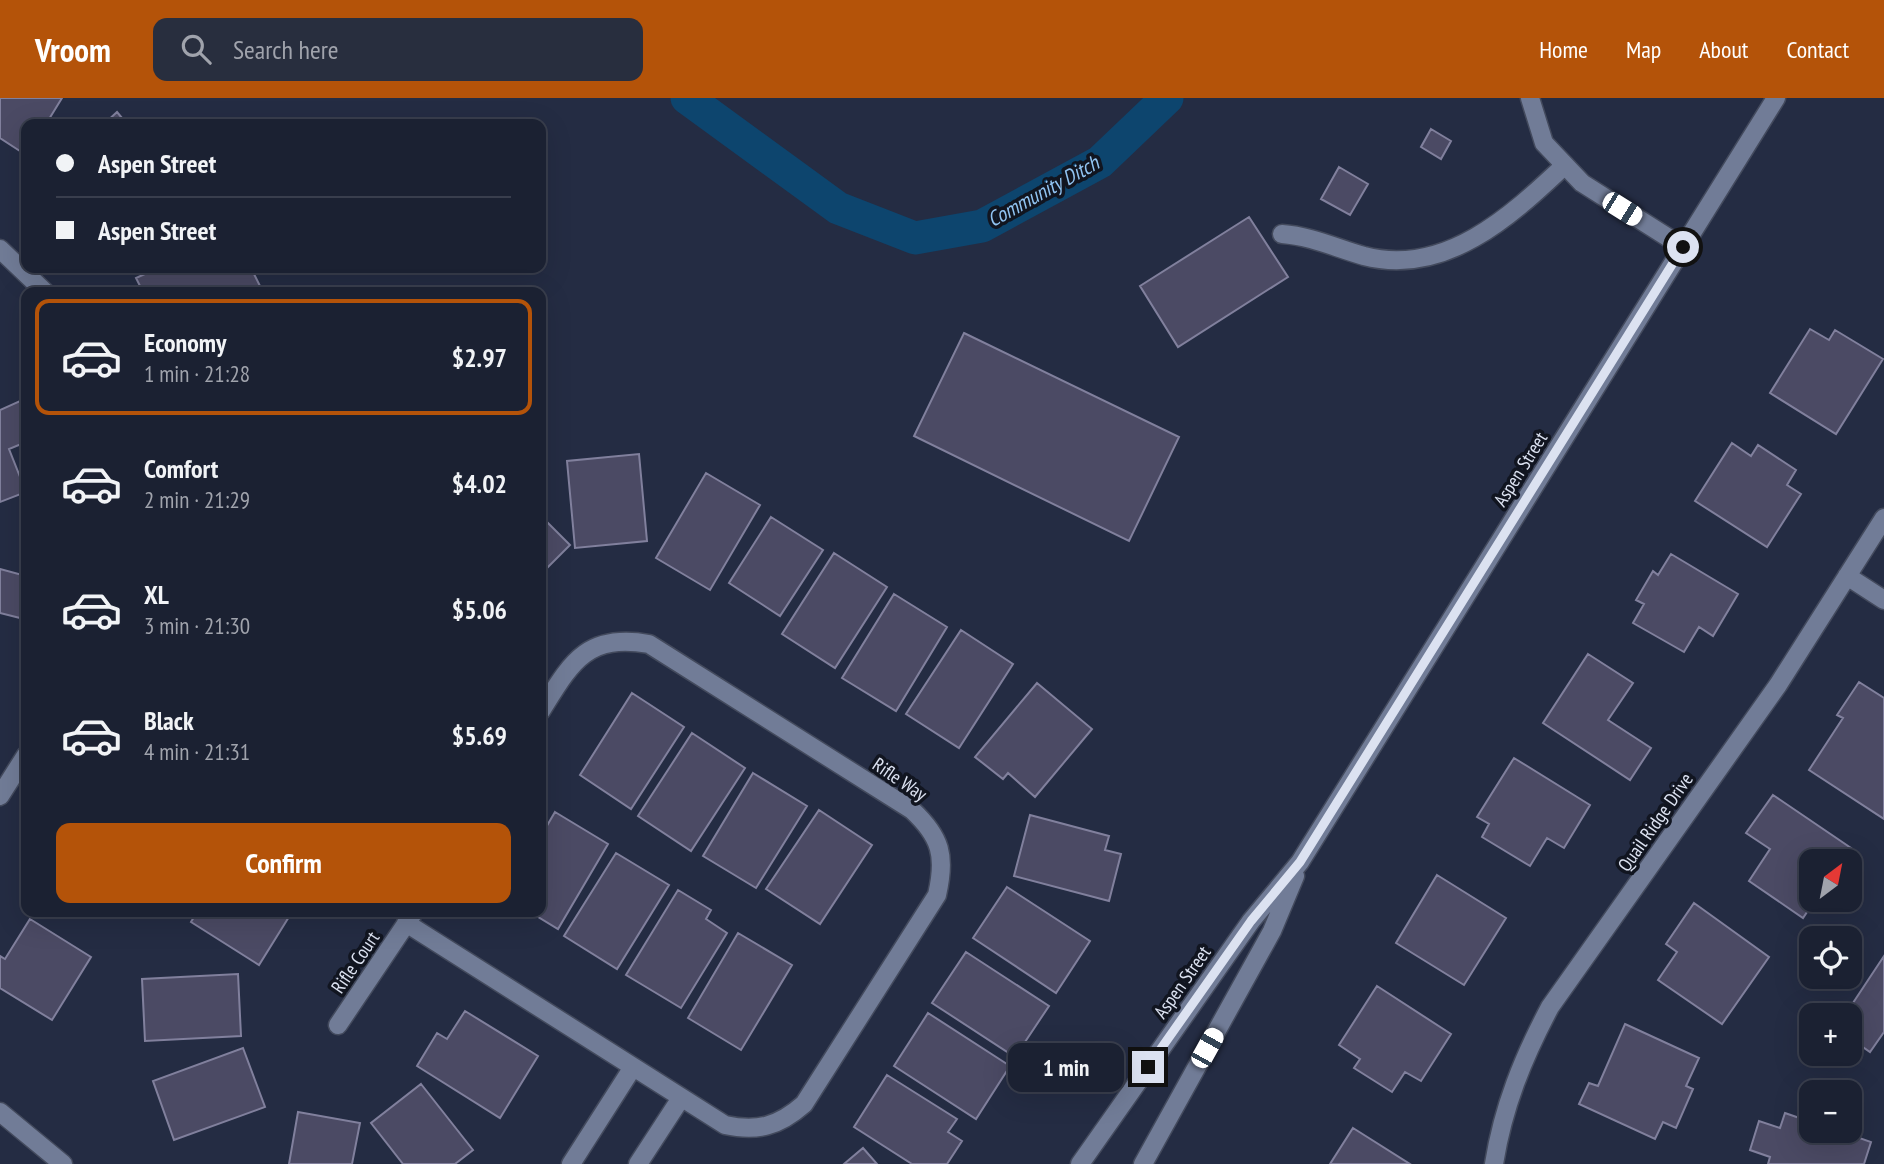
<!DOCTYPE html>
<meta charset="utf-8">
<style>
body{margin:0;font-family:"PT Sans Narrow",sans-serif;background:#282e3e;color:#f1f3f6;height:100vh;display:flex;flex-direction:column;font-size:26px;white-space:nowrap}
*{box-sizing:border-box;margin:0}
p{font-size:23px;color:#a0a3ac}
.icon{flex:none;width:38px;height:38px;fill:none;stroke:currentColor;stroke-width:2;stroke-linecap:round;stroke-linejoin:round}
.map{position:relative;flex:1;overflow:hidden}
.panel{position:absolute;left:21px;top:189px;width:525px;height:630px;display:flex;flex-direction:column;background:#1b2132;border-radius:14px;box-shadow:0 7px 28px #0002,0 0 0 2px #393e4d}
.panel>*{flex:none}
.banner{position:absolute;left:21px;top:21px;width:525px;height:154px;border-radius:14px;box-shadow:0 7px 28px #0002,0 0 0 2px #393e4d;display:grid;align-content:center;height:154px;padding:0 35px;background:#1b2132}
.needle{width:46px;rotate:32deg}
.controls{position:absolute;left:1799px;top:751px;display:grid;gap:14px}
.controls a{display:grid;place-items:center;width:63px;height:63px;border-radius:14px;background:#1b2132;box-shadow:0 7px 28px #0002,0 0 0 2px #393e4d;font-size:35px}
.end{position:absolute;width:32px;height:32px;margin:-16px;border:9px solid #dce2f1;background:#111;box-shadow:0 0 0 4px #111}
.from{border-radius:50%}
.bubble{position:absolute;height:49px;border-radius:14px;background:#1b2132;box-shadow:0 7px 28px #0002,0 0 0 2px #393e4d;font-size:23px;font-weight:700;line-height:49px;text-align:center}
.car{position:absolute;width:21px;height:42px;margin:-21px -10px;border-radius:9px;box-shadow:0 0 5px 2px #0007;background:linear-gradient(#fff 24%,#345 0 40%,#fff 0 76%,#345 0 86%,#fff 0)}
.banner b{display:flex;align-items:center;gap:24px;height:66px;font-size:26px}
.banner b+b{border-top:2px solid #393e4d}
.banner i{width:18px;height:18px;background:#f1f3f6}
ul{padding:12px 0 0;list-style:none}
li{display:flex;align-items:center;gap:21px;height:116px;margin:0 14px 10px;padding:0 21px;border:4px solid transparent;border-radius:14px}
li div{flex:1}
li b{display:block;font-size:26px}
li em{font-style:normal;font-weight:700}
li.selected{border-color:#b45309}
li>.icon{width:63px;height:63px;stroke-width:1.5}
.button{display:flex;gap:14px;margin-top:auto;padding:14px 35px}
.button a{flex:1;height:80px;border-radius:14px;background:#b45309;color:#fff;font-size:28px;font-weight:700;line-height:80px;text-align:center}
header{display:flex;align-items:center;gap:42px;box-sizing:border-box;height:98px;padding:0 35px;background:#b45309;color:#fff}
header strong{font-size:33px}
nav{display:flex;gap:38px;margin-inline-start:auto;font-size:24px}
.search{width:490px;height:63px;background:#282e3e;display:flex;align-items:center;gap:18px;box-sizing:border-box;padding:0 24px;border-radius:14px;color:#a0a3ac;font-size:26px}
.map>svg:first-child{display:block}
</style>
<header>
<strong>Vroom</strong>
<div class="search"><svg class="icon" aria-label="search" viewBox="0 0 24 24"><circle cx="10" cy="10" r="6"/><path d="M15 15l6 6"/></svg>Search here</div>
<nav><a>Home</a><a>Map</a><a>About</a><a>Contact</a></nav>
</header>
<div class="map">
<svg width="1884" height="1066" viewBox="0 0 1884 1066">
<rect width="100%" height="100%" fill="#242c43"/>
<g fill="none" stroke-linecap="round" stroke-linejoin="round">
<path stroke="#0d456e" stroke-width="33" d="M687 0 838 110 915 140 982 128 1100 64 1167 0"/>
</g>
<path fill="#4b4a64" stroke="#81809d" stroke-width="2" d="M0 0H62L46 26H26V57L0 40Z
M117 14 127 26H104Z
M1431 31 1451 43 1441 61 1421 49Z
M1339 69 1368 86 1350 117 1321 101Z
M1249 119 1288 179 1178 249 1140 188Z
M158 170H251L263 194H143L136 180Z
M1810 231 1829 242 1835 232 1883 261 1836 336 1770 295Z
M964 235 1179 339 1129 443 914 338Z
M20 303 26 319V344L9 351 26 394 0 404V312Z
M1732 345 1751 358 1758 347 1796 372 1787 387 1801 396 1767 449 1695 403Z
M639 356 647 443 575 450 567 363Z
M706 375 760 407 710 492 656 460Z
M541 418 570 447 541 476Z
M771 419 823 452 780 518 729 485Z
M834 455 887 489 835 570 782 536Z
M1671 456 1738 496 1713 538 1699 529 1684 554 1633 525 1644 506 1636 502 1653 473 1658 477Z
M0 471 26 478V497L20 520 0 515Z
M894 496 947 529 896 613 842 580Z
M961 532 1013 566 959 650 906 616Z
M1588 556 1633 585 1608 622 1651 650 1630 682 1543 625Z
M1859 584 1884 600V721L1809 672 1843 620 1837 617Z
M1037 585 1092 631 1035 699 1008 675 1003 681 975 659Z
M632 595 684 629 631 711 580 677Z
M692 635 745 670 691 753 638 718Z
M1514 660 1590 707 1564 750 1547 740 1530 768 1482 739 1489 726 1477 719Z
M753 675 807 708 756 790 703 758Z
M1773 697 1851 750 1842 763H1811V802H1815L1803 820 1749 783 1770 751 1746 735Z
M819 712 872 747 820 826 766 791Z
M555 714 608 746 558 831 530 814H541V738Z
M1030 717 1109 738 1105 752 1121 756 1109 803 1014 778Z
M616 755 669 787 617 871 564 838Z
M1437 777 1506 820 1464 887 1396 845Z
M1007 789 1090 843 1056 895 973 840Z
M678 792 711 812 706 821 727 835 681 910 626 877Z
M1694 805 1769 859 1722 926 1658 882 1677 854 1666 846Z
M197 814H292L259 867 191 824Z
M30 821 91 859 52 922 0 890V858L5 861Z
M738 835 792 867 741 952 688 920Z
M966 854 1049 908 1015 959 932 905Z
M1884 858V934L1870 954 1850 940V917H1845Z
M238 876 241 938 145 943 142 881Z
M1377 888 1451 936 1421 983 1405 974 1392 994 1354 970 1360 961 1339 947Z
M465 913 538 958 500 1020 417 968 437 935 447 941Z
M928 915 1010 968 976 1021 894 968Z
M1625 926 1699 960 1686 988 1693 991 1676 1030 1663 1024 1655 1041 1579 1006 1589 985 1598 988Z
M243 950 265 1009 174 1042 153 983Z
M887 977 957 1021 948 1034 962 1043 947 1066H912L854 1029Z
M421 986 473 1052 455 1066H403L371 1025Z
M298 1014 360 1025 352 1066H289Z
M1785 1015 1811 1024V1032H1837L1871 1044 1864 1066H1768L1770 1059 1750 1052 1759 1023 1780 1030Z
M1353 1030 1410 1066H1330Z
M863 1050 877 1066H844Z"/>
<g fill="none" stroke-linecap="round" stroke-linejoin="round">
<defs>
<path id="minor" d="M1530 0 1544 45 1582 85 1683 149
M1282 136C1311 138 1336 150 1364 158 1445 179 1511 118 1565 67
M0 151 45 194
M1847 478 1884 502
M0 698 26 657
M406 825 725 1027C758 1034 779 1028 804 1006L937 797C946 758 941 739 912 712L649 546C586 535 571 565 541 613
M338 927 414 814
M0 1014 63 1066
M571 1066 633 969
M638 1066 681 1000
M1080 1066 1251 823 1300 764 1776 0
M1143 1066 1272 833 1295 778
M1494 1066C1503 1009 1523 960 1550 909L1778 587 1884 420"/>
</defs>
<use href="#minor" stroke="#434a5d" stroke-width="21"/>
<use href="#minor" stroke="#717c97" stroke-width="18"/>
</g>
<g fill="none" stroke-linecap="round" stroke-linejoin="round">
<path stroke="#dce2f1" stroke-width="9" d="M1148 969 1251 823 1300 764 1683 149"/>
</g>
<g text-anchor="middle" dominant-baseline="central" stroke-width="7" stroke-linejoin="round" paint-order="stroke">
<g font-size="19" fill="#dce2f1" stroke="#111520">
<text transform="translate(1520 371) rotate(-58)">Aspen Street</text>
<text transform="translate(900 681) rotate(34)">Rifle Way</text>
<text transform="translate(1655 724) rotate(-55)">Quail Ridge Drive</text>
<text transform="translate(355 864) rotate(-56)">Rifle Court</text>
<text transform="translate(1182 884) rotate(-55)">Aspen Street</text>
</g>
<g font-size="21" font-style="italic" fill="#91c4f2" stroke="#111520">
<text transform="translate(1043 93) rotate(-29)">Community Ditch</text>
</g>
</g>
</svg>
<div class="controls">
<a><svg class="needle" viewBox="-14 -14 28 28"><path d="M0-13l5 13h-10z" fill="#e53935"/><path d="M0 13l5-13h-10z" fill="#a0a3ac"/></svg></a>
<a><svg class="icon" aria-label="locate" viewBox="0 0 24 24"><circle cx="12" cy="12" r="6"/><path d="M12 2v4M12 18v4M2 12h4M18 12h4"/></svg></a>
<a>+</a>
<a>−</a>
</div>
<i class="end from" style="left:1683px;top:149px"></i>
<i class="end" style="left:1148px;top:969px"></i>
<div class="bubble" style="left:1008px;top:945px;width:116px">1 min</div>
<i class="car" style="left:1622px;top:111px;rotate:122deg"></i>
<i class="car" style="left:1207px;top:950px;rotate:29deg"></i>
<div class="banner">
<b><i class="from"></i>Aspen Street</b>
<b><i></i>Aspen Street</b>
</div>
<section class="panel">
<ul>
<li class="selected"><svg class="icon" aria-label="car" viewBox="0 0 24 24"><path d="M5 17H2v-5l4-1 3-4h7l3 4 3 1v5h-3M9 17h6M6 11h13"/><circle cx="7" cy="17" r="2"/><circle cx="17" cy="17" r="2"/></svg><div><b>Economy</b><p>1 min · 21:28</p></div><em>$2.97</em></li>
<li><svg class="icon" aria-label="car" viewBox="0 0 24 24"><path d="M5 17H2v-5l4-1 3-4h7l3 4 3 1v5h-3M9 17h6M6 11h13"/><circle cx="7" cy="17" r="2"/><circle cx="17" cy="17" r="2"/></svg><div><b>Comfort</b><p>2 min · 21:29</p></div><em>$4.02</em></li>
<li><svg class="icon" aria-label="car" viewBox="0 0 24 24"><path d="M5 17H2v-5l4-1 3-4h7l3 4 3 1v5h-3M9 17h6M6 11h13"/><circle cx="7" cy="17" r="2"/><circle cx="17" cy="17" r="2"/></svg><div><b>XL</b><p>3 min · 21:30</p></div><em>$5.06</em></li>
<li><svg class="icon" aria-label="car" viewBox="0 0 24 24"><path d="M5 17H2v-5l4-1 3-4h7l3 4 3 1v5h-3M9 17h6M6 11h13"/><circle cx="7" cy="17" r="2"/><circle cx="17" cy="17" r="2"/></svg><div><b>Black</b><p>4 min · 21:31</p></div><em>$5.69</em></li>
</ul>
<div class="button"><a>Confirm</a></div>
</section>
</div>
